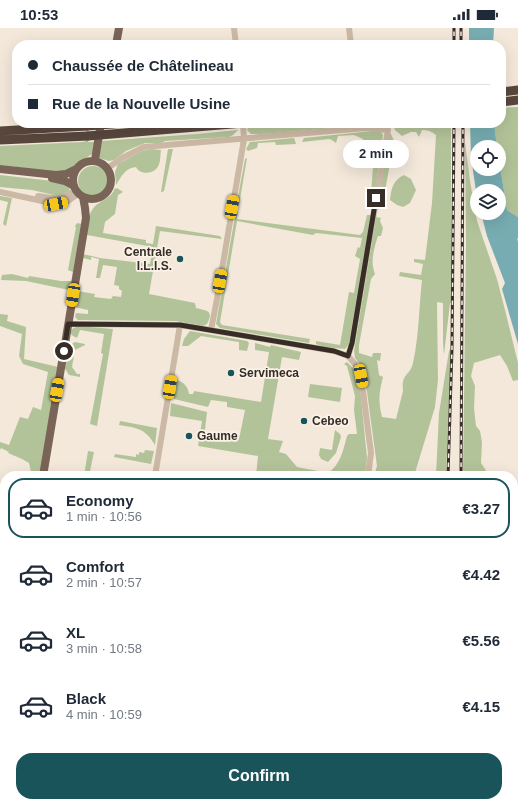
<!DOCTYPE html>
<meta charset="utf-8">
<style>
body{margin:0;font-family:Helvetica,sans-serif;background:#f2f2f3;color:#1f2937;height:100vh;display:flex;flex-direction:column;font-size:15px;white-space:nowrap}
*{box-sizing:border-box;margin:0}
p{font-size:13px;color:#747a83}
.icon{flex:none;width:22px;height:22px;fill:none;stroke:currentColor;stroke-width:2;stroke-linecap:round;stroke-linejoin:round}
.map{position:relative;flex:1;overflow:hidden}
.side{position:absolute;left:0px;top:443px;width:518px;height:336px;display:flex;flex-direction:column;background:#fff;border-radius:16px 16px 0 0;box-shadow:0 4px 16px #0002}
.side>*{flex:none}
.top-card{position:absolute;left:12px;top:12px;width:494px;height:88px;border-radius:16px;box-shadow:0 4px 16px #0002;display:grid;align-content:center;height:88px;padding:0 16px;background:#fff}
.tools{position:absolute;left:470px;top:112px;display:grid;gap:8px}
.tools a{display:grid;place-items:center;width:36px;height:36px;border-radius:50%;background:#fff;box-shadow:0 4px 16px #0002;font-size:20px}
.end{position:absolute;width:18px;height:18px;margin:-9px;border:5px solid #372d27;background:#fff;box-shadow:0 0 0 2px #fff}
.from{border-radius:50%}
.bubble{position:absolute;height:28px;border-radius:14px;background:#fff;box-shadow:0 4px 16px #0002;font-size:13px;font-weight:700;line-height:28px;text-align:center}
.car{position:absolute;width:12px;height:24px;margin:-12px -6px;border-radius:5px;box-shadow:0 0 3px 1px #0007;background:linear-gradient(#f5c518 24%,#345 0 40%,#f5c518 0 76%,#345 0 86%,#f5c518 0)}
.top-card b{display:flex;align-items:center;gap:14px;height:38px;font-size:15px}
.top-card b+b{border-top:1px solid #e0e1e3}
.top-card i{width:10px;height:10px;background:#1f2937}
ul{padding:7px 0 0;list-style:none}
li{display:flex;align-items:center;gap:12px;height:60px;margin:0 8px 6px;padding:0 8px;border:2px solid transparent;border-radius:16px}
li div{flex:1}
li b{display:block;font-size:15px}
li em{font-style:normal;font-weight:700}
li.current{border-color:#1a545b}
li>.icon{width:36px;height:36px;stroke-width:1.5}
.cta{display:flex;gap:8px;margin-top:auto;padding:8px 16px}
.cta a{flex:1;height:46px;border-radius:16px;background:#1a545b;color:#fff;font-size:16px;font-weight:700;line-height:46px;text-align:center}
.status{display:flex;justify-content:space-between;align-items:center;height:28px;padding:0 20px;background:#fff;direction:ltr}
.status svg{height:11px;fill:currentColor}
.map>svg:first-child{display:block}
</style>
<div class="status"><b>10:53</b><svg viewBox="0 0 49 12"><path d="M0 12V9h3v3zM5 12V6h3v6zM10 12V3h3v9zM15 12V0h3v12zM26 1h20v11H26zM47 4h2v5h-2z"/></svg></div>
<div class="map">
<svg width="518" height="779" viewBox="0 0 518 779">
<rect width="100%" height="100%" fill="#f3e8da"/>
<path fill="#b3c399" d="M518 79V189L507 182 499 131V119H497L494 95H501V80Z
M324 95H352L347 99 261 106H251L247 102 248 100Z
M368 95H451V275H450L444 327 443 315V275L437 274 438 352 435 379 414 448H395L394 446 392 448H374L377 438 367 364 361 338 355 330 354 323 376 189 381 190 380 193 383 200 381 208H378C374 220 370 234 375 246L371 251 359 317V325L372 329 373 325H381L380 333 377 332 379 347 383 349C379 365 378 373 382 389L396 391 403 363C401 345 410 348 413 335 419 308 419 279 422 252L399 248 400 244 421 247 423 236 414 234V231L425 232 432 175 436 107C431 103 428 102 422 102L419 109 416 104H411L402 108 395 102 393 97 369 98Z
M238 102 233 107 229 109 165 113 161 115H145L126 123 114 132 109 133 99 130 102 113 197 106Z
M373 103 381 104 383 107 373 180H370L373 138 363 111 354 107 338 108 336 115 332 112 329 111 302 114 304 110Z
M391 106 394 113 382 180 378 182 388 108Z
M294 110 296 116 276 117 275 114 258 115 257 120 248 123 246 121 250 114Z
M88 112V114H96L92 126 78 135 66 145 0 137V118L83 114Z
M465 114 470 153 477 193 497 251 505 282 518 335V352L513 353 507 338 500 327 474 335 471 348 475 358 474 380 476 398 480 403 482 414 481 435 487 444 497 448H463L466 215Z
M151 121 161 122C160 128 161 135 157 140 152 147 139 146 136 139 125 140 121 149 116 157L115 144 118 136 142 123Z
M168 121H173L164 163 162 164H161Z
M247 130 239 177 237 174 245 131Z
M78 153a15 15 0 1 1 30 0a15 15 0 1 1-30 0Z
M0 147 62 154 70 161 66 167H54L32 162 0 159Z
M404 147 411 151 416 162 410 175 403 179 397 177 390 172C391 161 393 152 404 147Z
M115 160 117 161V160L123 164 118 167 115 186 105 194 103 205 146 212V215L153 216 156 198 220 208 222 211 160 203 149 266 195 275 196 280C207 283 214 282 207 296L203 298 176 293 78 292 75 289 76 285 88 286V282L74 279 77 263 95 266 94 269 111 271 113 268 121 269 122 263 119 261V258L114 257 117 239 103 237 100 250H96L99 231 91 229V232L83 230V226L100 230 150 236 153 219 87 207C88 199 88 188 92 182 98 172 111 172 115 160Z
M0 168 12 170 6 198 3 196 8 174 0 172Z
M238 182 237 191 360 207 363 204 367 187H371L349 316 345 321 325 319 316 316V313L340 317 349 264 354 265 360 231 355 228 358 219 360 220 362 210 316 205 313 207 237 193 220 294 222 297 310 311 309 315 220 300 216 296 236 183Z
M78 195 81 196 73 244 68 242 76 199H75L76 196Z
M12 246 28 250 29 248 61 253H72L69 262 26 253 1 252 2 247Z
M0 286 8 287 7 293 26 299 24 331 58 339 40 448H32L29 435 22 431 8 425 9 424 1 420 0 422V414L9 417 20 389 28 391 33 379 41 382 48 344 23 336 19 328 22 306 0 298Z
M78 298 113 301 97 398 90 396 103 326 101 325 104 306 80 302 77 310 73 308 70 305 72 301Z
M190 303 247 313 249 315 247 323 239 322V314L201 308 188 318H182L184 311Z
M75 314 85 316V317L75 322 72 339 77 346H80V349L69 347 64 339 68 318Z
M255 315 270 319 271 317 301 324 299 332 282 329 268 411 283 413 279 424 286 426 297 439 328 445C341 436 343 422 347 408L349 406H357L354 382 355 368 347 338 344 336 347 334 356 343 360 359 367 430 365 448H256L258 428 198 418 202 393 170 388 171 375 207 384 205 402V407L229 413 230 410 239 411 245 382 227 379V374L211 372 208 379 174 371V366L175 365 177 352C184 354 188 359 189 366H193L194 363 261 374 269 324 255 322Z
M451 320 446 448H436L439 385 449 323Z
M310 356 342 360 340 374 308 369Z
M120 393 157 400 155 417C145 400 137 400 119 397Z
M335 402 340 406 341 409 336 425 328 434 321 431 319 427 320 420 332 422Z
M145 422 154 423 151 436 114 429 115 426 136 429V426L139 427V424L144 425Z
M88 423 94 424 89 448H84Z
M0 529 5 530V546L0 563Z
M54 774H78L74 779H50Z
M140 774H169V779H145L146 776Z"/>
<path fill="#77adb2" d="M469 0H494L493 17H469Z
M470 95H494L497 119H477V141H499V131L507 182 518 189V211L517 210 518 214V316L502 261 505 255 487 208 481 185H499V163H477V170L471 129Z"/>
<g fill="none" stroke-linecap="round" stroke-linejoin="round">
<path stroke="#ccb9a5" stroke-width="6" d="M234 0 236 17
M349 0 351 17
M108 140 122 130 144 119 366 100 388 102 352 315 348 328
M0 164 56 176 68 173 79 165
M38 168C55 171 61 172 76 162
M68 296 180 297 334 323 348 328 355 336 361 348 371 425 368 448
M211 302 217 271 244 111 243 95
M155 448 180 297
M0 765 5 764
M78 779 82 774
M234 779V774
M351 779V774"/>
<path stroke="#7a6457" stroke-width="8" d="M116 17 119 0
M95 132 100 101
M73 152a19 19 0 1 1 38 0a19 19 0 1 1-38 0Z
M0 141 56 147 66 146 76 141
M52 150 65 153 74 158
M43 448 86 190 85 180 83 169
M5 668 0 696 5 728
M14 774 15 779"/>
<path stroke="#59473d" stroke-width="9" d="M501 64 518 62
M501 74 518 72
M0 103 87 98
M0 112 88 108"/>
<defs>
<path id="rail" d="M454 17V0
M461 17V0
M448 448 452 320 454 95
M461 448 463 95
M446 774V779
M456 779V774"/>
</defs>
<use href="#rail" stroke="#372d27" stroke-width="3"/>
<use href="#rail" stroke="#faf2e7" stroke-width="1.5" stroke-dasharray="4.5" stroke-linecap="butt"/>
<path stroke="#59473d" stroke-width="9" d="M87 98 124 95
M88 108 244 95"/>
</g>
<g fill="none" stroke-linecap="round" stroke-linejoin="round">
<path stroke="#372d27" stroke-width="5" d="M64 323 68 296 180 297 334 323 348 328 352 315 376 170"/>
</g>
<g fill="#1a545b" stroke="#faf2e7" stroke-width="1.5">
<circle cx="180" cy="231" r="4"/>
<circle cx="231" cy="345" r="4"/>
<circle cx="304" cy="393" r="4"/>
<circle cx="189" cy="408" r="4"/>
</g>
<g text-anchor="middle" dominant-baseline="central" stroke-width="3.5" stroke-linejoin="round" paint-order="stroke">
<g font-size="12" font-weight="bold" fill="#372d27" stroke="#faf2e7" text-anchor="start">
<text x="172" y="224" text-anchor="end">Centrale<tspan x="172" dy="14">I.L.I.S.</tspan></text>
<text x="239" y="345">Servimeca</text>
<text x="312" y="393">Cebeo</text>
<text x="197" y="408">Gaume</text>
</g>
</g>
</svg>
<div class="tools">
<a><svg class="icon" aria-label="locate" viewBox="0 0 24 24"><circle cx="12" cy="12" r="6"/><path d="M12 2v4M12 18v4M2 12h4M18 12h4"/></svg></a>
<a><svg class="icon" aria-label="layers" viewBox="0 0 24 24"><path d="M12 4l9 5-9 5-9-5zM3 14l9 5 9-5"/></svg></a>
</div>
<i class="end from" style="left:64px;top:323px"></i>
<i class="end" style="left:376px;top:170px"></i>
<div class="bubble" style="left:343px;top:112px;width:66px">2 min</div>
<i class="car" style="left:56px;top:176px;rotate:79deg"></i>
<i class="car" style="left:232px;top:179px;rotate:10deg"></i>
<i class="car" style="left:220px;top:253px;rotate:10deg"></i>
<i class="car" style="left:73px;top:267px;rotate:189deg"></i>
<i class="car" style="left:361px;top:348px;rotate:169deg"></i>
<i class="car" style="left:170px;top:359px;rotate:9deg"></i>
<i class="car" style="left:57px;top:362px;rotate:10deg"></i>
<div class="top-card">
<b><i class="from"></i>Chaussée de Châtelineau</b>
<b><i></i>Rue de la Nouvelle Usine</b>
</div>
<section class="side">
<ul>
<li class="current"><svg class="icon" aria-label="car" viewBox="0 0 24 24"><path d="M5 17H2v-5l4-1 3-4h7l3 4 3 1v5h-3M9 17h6M6 11h13"/><circle cx="7" cy="17" r="2"/><circle cx="17" cy="17" r="2"/></svg><div><b>Economy</b><p>1 min · 10:56</p></div><em>€3.27</em></li>
<li><svg class="icon" aria-label="car" viewBox="0 0 24 24"><path d="M5 17H2v-5l4-1 3-4h7l3 4 3 1v5h-3M9 17h6M6 11h13"/><circle cx="7" cy="17" r="2"/><circle cx="17" cy="17" r="2"/></svg><div><b>Comfort</b><p>2 min · 10:57</p></div><em>€4.42</em></li>
<li><svg class="icon" aria-label="car" viewBox="0 0 24 24"><path d="M5 17H2v-5l4-1 3-4h7l3 4 3 1v5h-3M9 17h6M6 11h13"/><circle cx="7" cy="17" r="2"/><circle cx="17" cy="17" r="2"/></svg><div><b>XL</b><p>3 min · 10:58</p></div><em>€5.56</em></li>
<li><svg class="icon" aria-label="car" viewBox="0 0 24 24"><path d="M5 17H2v-5l4-1 3-4h7l3 4 3 1v5h-3M9 17h6M6 11h13"/><circle cx="7" cy="17" r="2"/><circle cx="17" cy="17" r="2"/></svg><div><b>Black</b><p>4 min · 10:59</p></div><em>€4.15</em></li>
</ul>
<div class="cta"><a>Confirm</a></div>
</section>
</div>
